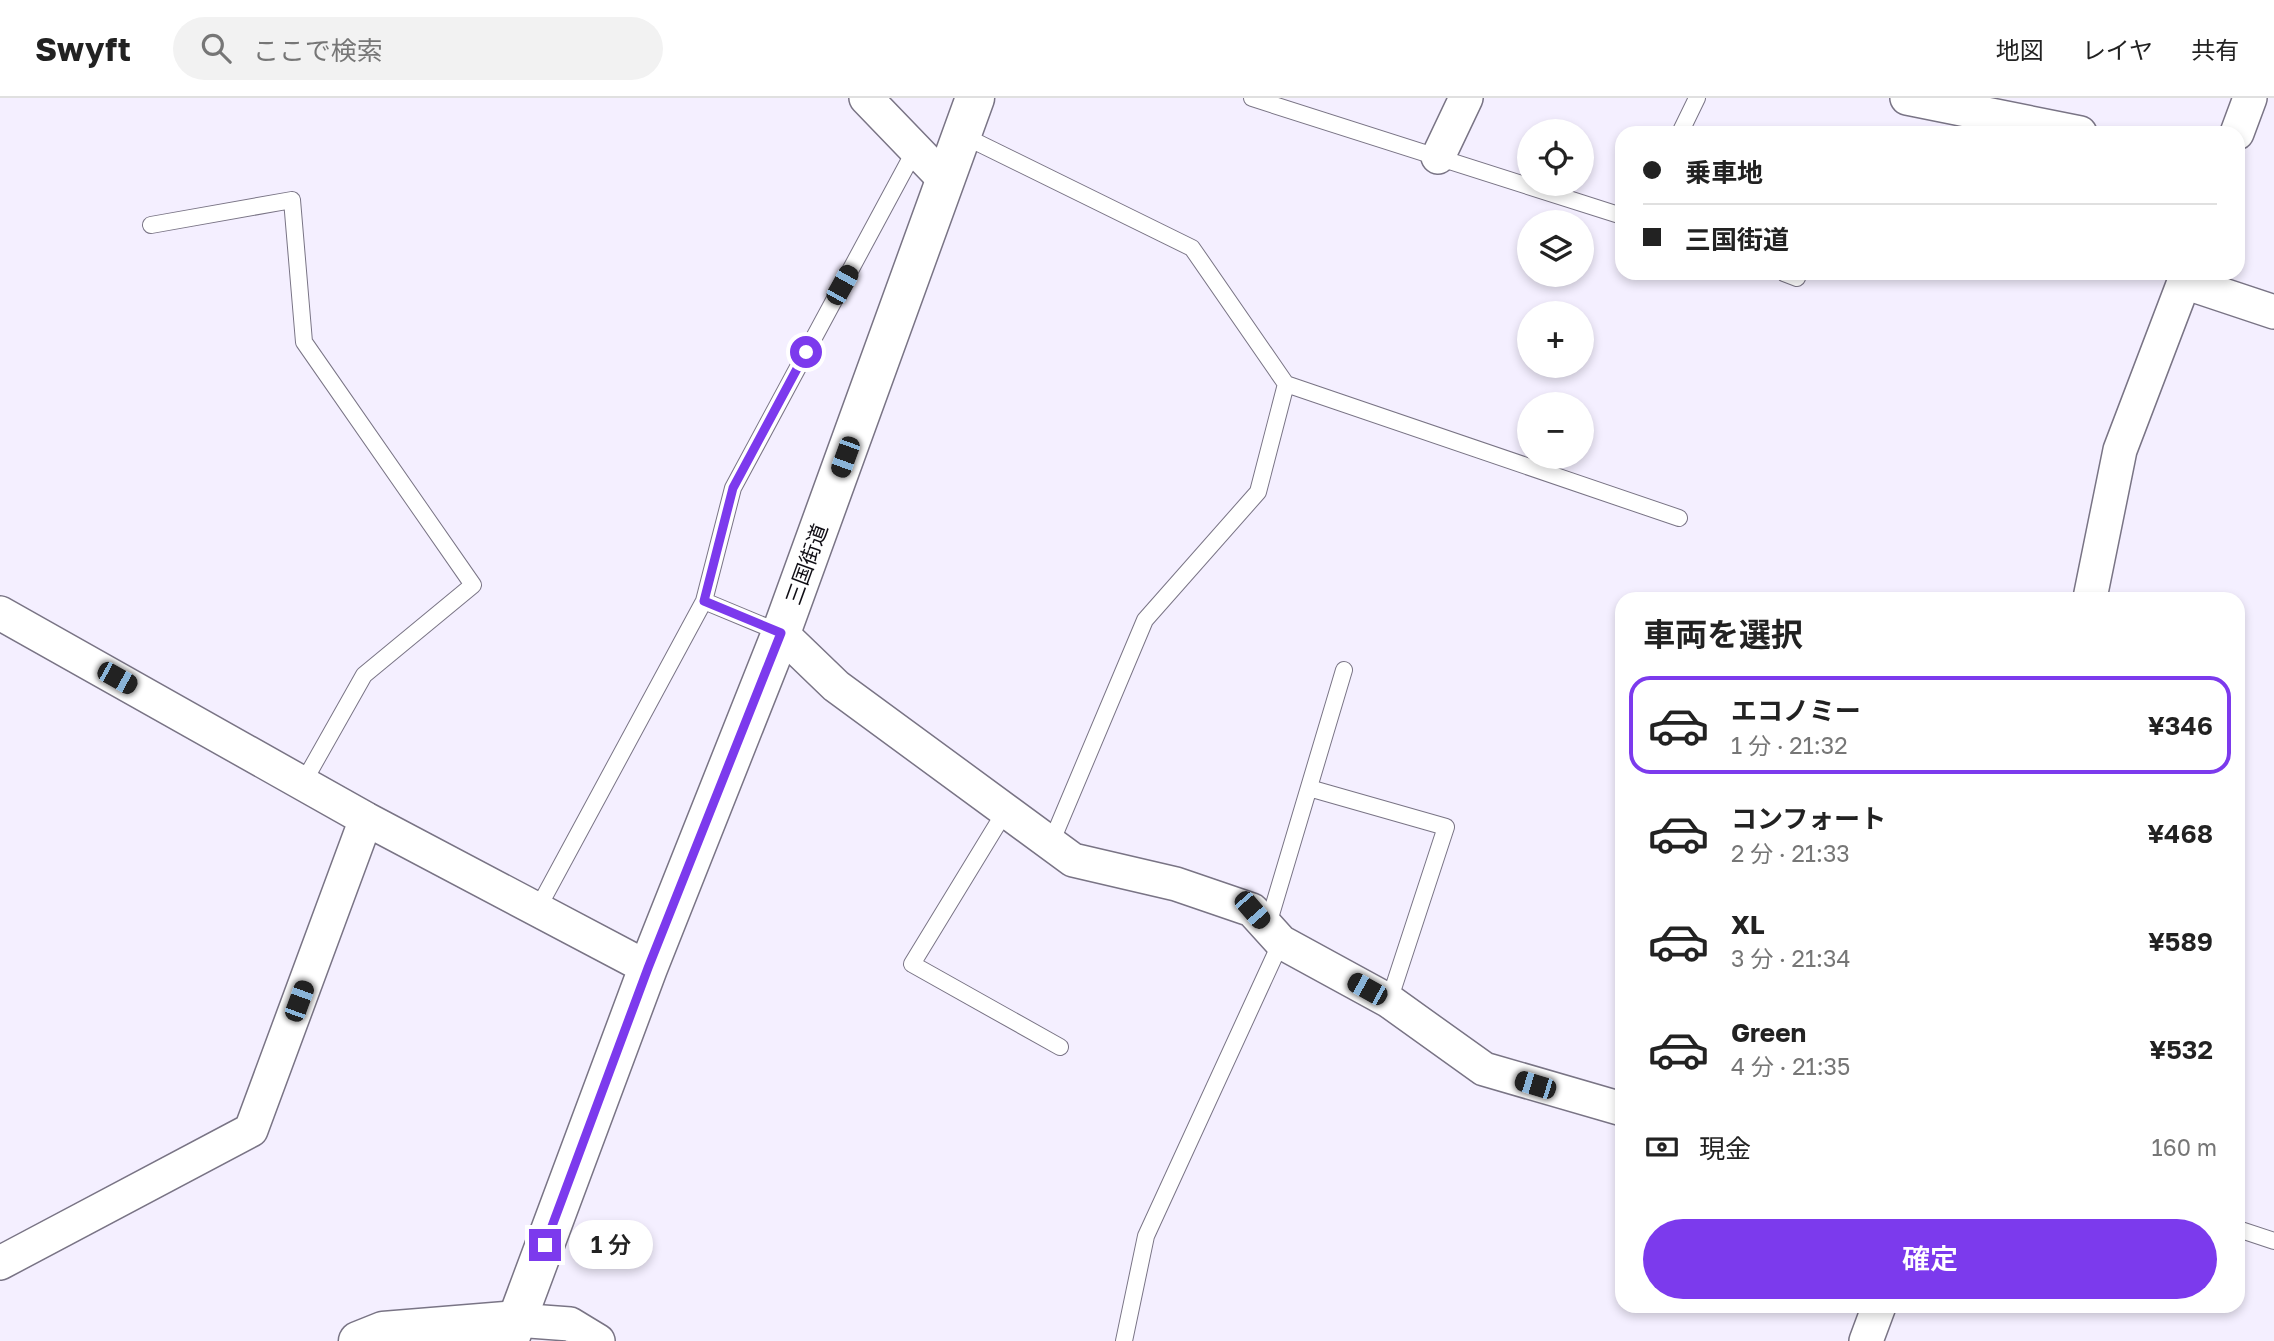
<!DOCTYPE html>
<html lang="ja">
<meta charset="utf-8">
<style>
body{margin:0;font-family:"Golos Text","Noto Sans JP",sans-serif;background:#f2f2f2;color:#222;height:100vh;display:flex;flex-direction:column;font-size:26px;white-space:nowrap}
*{box-sizing:border-box;margin:0}
p{font-size:23px;color:#767676}
.icon{flex:none;width:38px;height:38px;fill:none;stroke:currentColor;stroke-width:2;stroke-linecap:round;stroke-linejoin:round}
.map{position:relative;flex:1;overflow:hidden}
.side{position:absolute;left:1615px;top:494px;width:630px;height:721px;display:flex;flex-direction:column;background:#fff;border-radius:21px;box-shadow:0 4px 10px #0003}
.side>*{flex:none}
.hud{position:absolute;left:1615px;top:28px;width:630px;height:154px;border-radius:21px;box-shadow:0 4px 10px #0003;display:grid;align-content:center;height:154px;padding:0 28px;background:#fff}
.buttons{position:absolute;left:1517px;top:21px;display:grid;gap:14px}
.buttons a{display:grid;place-items:center;width:77px;height:77px;border-radius:50%;background:#fff;box-shadow:0 4px 10px #0003;font-size:35px}
.end{position:absolute;width:32px;height:32px;margin:-16px;border:9px solid #7c3aed;background:#fff;box-shadow:0 0 0 4px #fff}
.from{border-radius:50%}
.bubble{position:absolute;height:49px;border-radius:24px;background:#fff;box-shadow:0 4px 10px #0003;font-size:23px;font-weight:600;line-height:49px;text-align:center}
.car{position:absolute;width:21px;height:42px;margin:-21px -10px;border-radius:9px;box-shadow:0 0 5px 2px #0007;background:linear-gradient(#222 24%,#8ab4d8 0 40%,#222 0 76%,#8ab4d8 0 86%,#222 0)}
.hud b{display:flex;align-items:center;gap:24px;height:66px;font-size:26px}
.hud b+b{border-top:2px solid #e0e0e0}
.hud i{width:18px;height:18px;background:#222}
ul{padding:0;list-style:none}
li{display:flex;align-items:center;gap:21px;height:98px;margin:0 14px 10px;padding:0 14px;border:4px solid transparent;border-radius:21px}
li div{flex:1}
li b{display:block;font-size:26px}
li em{font-style:normal;font-weight:600}
li.current{border-color:#7c3aed}
li>.icon{width:63px;height:63px;stroke-width:1.5}
h2{padding:0 28px;font-size:32px;line-height:84px}
.pay{display:flex;align-items:center;gap:18px;height:77px;padding:0 28px;font-size:26px}
.pay p{margin-inline-start:auto}
.primary-button{display:flex;gap:14px;margin-top:auto;padding:14px 28px}
.primary-button a{flex:1;height:80px;border-radius:42px;background:#7c3aed;color:#fff;font-size:28px;font-weight:600;line-height:80px;text-align:center}
header{display:flex;align-items:center;gap:42px;box-sizing:border-box;height:98px;padding:0 35px;background:#fff;border-bottom:2px solid #e0e0e0}
header strong{font-size:33px}
nav{display:flex;gap:38px;margin-inline-start:auto;font-size:24px}
.search{width:490px;height:63px;background:#f2f2f2;display:flex;align-items:center;gap:18px;box-sizing:border-box;padding:0 24px;border-radius:38px;color:#767676;font-size:26px}
.map>svg:first-child{display:block}
</style>
<header>
<strong>Swyft</strong>
<div class="search"><svg class="icon" aria-label="search" viewBox="0 0 24 24"><circle cx="10" cy="10" r="6"/><path d="M15 15l6 6"/></svg>ここで検索</div>
<nav><a>地図</a><a>レイヤ</a><a>共有</a></nav>
</header>
<div class="map">
<svg width="2274" height="1243" viewBox="0 0 2274 1243">
<rect width="100%" height="100%" fill="#f4efff"/>
<g fill="none" stroke-linecap="round" stroke-linejoin="round">
<defs>
<path id="lane" d="M1252 0 1622 118
M1680 35 1697 0
M962 37 1192 150 1286 286 1679 420
M151 127 292 102 304 244 473 487 364 577 303 685
M1784 175 1797 180
M704 503 781 535
M1309 690 1446 729 1389 903
M1006 712 912 866 1060 949
M1051 745 1145 522 1258 394 1286 286
M537 812 704 503 733 390 915 52
M1267 830 1344 572
M2238 1131 2274 1143
M1124 1243 1146 1138 1281 844"/>
<path id="street" d="M866 0 945 82
M1907 0 2080 35
M2237 35 2250 0
M1438 59 1466 0
M2187 175 2184 184 2274 214
M2090 500 2120 352 2184 184
M0 515 366 721 648 870
M781 535 836 588 1073 762 1176 786 1252 812 1281 844 1389 903 1484 971 1622 1011
M0 1165 251 1032 366 721
M516 1222 570 1226 598 1243
M1866 1243 1879 1208"/>
<path id="secondary" d="M358 1243 383 1233 516 1222"/>
<path id="primary" d="M509 1243 648 870 781 535 975 0"/>
</defs>
<use href="#lane" stroke="#797485" stroke-width="18"/>
<use href="#street" stroke="#797485" stroke-width="36"/>
<use href="#secondary" stroke="#797485" stroke-width="41"/>
<use href="#primary" stroke="#797485" stroke-width="41"/>
<use href="#lane" stroke="#fff" stroke-width="16"/>
<use href="#street" stroke="#fff" stroke-width="33"/>
<use href="#secondary" stroke="#fff" stroke-width="38"/>
<use href="#primary" stroke="#fff" stroke-width="38"/>
</g>
<g fill="none" stroke-linecap="round" stroke-linejoin="round">
<path stroke="#7c3aed" stroke-width="9" d="M545 1147 648 870 781 535 704 503 733 390 806 254"/>
</g>
<g text-anchor="middle" dominant-baseline="central" stroke-width="7" stroke-linejoin="round" paint-order="stroke">
<g font-size="21" fill="#0f0d14" stroke="#fff">
<text transform="translate(806 466) rotate(-70)">三国街道</text>
</g>
</g>
</svg>
<div class="buttons">
<a><svg class="icon" aria-label="locate" viewBox="0 0 24 24"><circle cx="12" cy="12" r="6"/><path d="M12 2v4M12 18v4M2 12h4M18 12h4"/></svg></a>
<a><svg class="icon" aria-label="layers" viewBox="0 0 24 24"><path d="M12 4l9 5-9 5-9-5zM3 14l9 5 9-5"/></svg></a>
<a>+</a>
<a>−</a>
</div>
<i class="end from" style="left:806px;top:254px"></i>
<i class="end" style="left:545px;top:1147px"></i>
<div class="bubble" style="left:569px;top:1122px;width:84px">1 分</div>
<i class="car" style="left:842px;top:187px;rotate:29deg"></i>
<i class="car" style="left:845px;top:359px;rotate:200deg"></i>
<i class="car" style="left:117px;top:580px;rotate:119deg"></i>
<i class="car" style="left:1252px;top:812px;rotate:139deg"></i>
<i class="car" style="left:1367px;top:891px;rotate:299deg"></i>
<i class="car" style="left:299px;top:903px;rotate:20deg"></i>
<i class="car" style="left:1535px;top:987px;rotate:287deg"></i>
<div class="hud">
<b><i class="from"></i>乗車地</b>
<b><i></i>三国街道</b>
</div>
<section class="side">
<h2>車両を選択</h2>
<ul>
<li class="current"><svg class="icon" aria-label="car" viewBox="0 0 24 24"><path d="M5 17H2v-5l4-1 3-4h7l3 4 3 1v5h-3M9 17h6M6 11h13"/><circle cx="7" cy="17" r="2"/><circle cx="17" cy="17" r="2"/></svg><div><b>エコノミー</b><p>1 分 · 21:32</p></div><em>¥346</em></li>
<li><svg class="icon" aria-label="car" viewBox="0 0 24 24"><path d="M5 17H2v-5l4-1 3-4h7l3 4 3 1v5h-3M9 17h6M6 11h13"/><circle cx="7" cy="17" r="2"/><circle cx="17" cy="17" r="2"/></svg><div><b>コンフォート</b><p>2 分 · 21:33</p></div><em>¥468</em></li>
<li><svg class="icon" aria-label="car" viewBox="0 0 24 24"><path d="M5 17H2v-5l4-1 3-4h7l3 4 3 1v5h-3M9 17h6M6 11h13"/><circle cx="7" cy="17" r="2"/><circle cx="17" cy="17" r="2"/></svg><div><b>XL</b><p>3 分 · 21:34</p></div><em>¥589</em></li>
<li><svg class="icon" aria-label="car" viewBox="0 0 24 24"><path d="M5 17H2v-5l4-1 3-4h7l3 4 3 1v5h-3M9 17h6M6 11h13"/><circle cx="7" cy="17" r="2"/><circle cx="17" cy="17" r="2"/></svg><div><b>Green</b><p>4 分 · 21:35</p></div><em>¥532</em></li>
</ul>
<div class="pay"><svg class="icon" aria-label="cash" viewBox="0 0 24 24"><path d="M3 7h18v10H3z"/><circle cx="12" cy="12" r="2"/></svg>現金<p>160 m</p></div>
<div class="primary-button"><a>確定</a></div>
</section>
</div>
